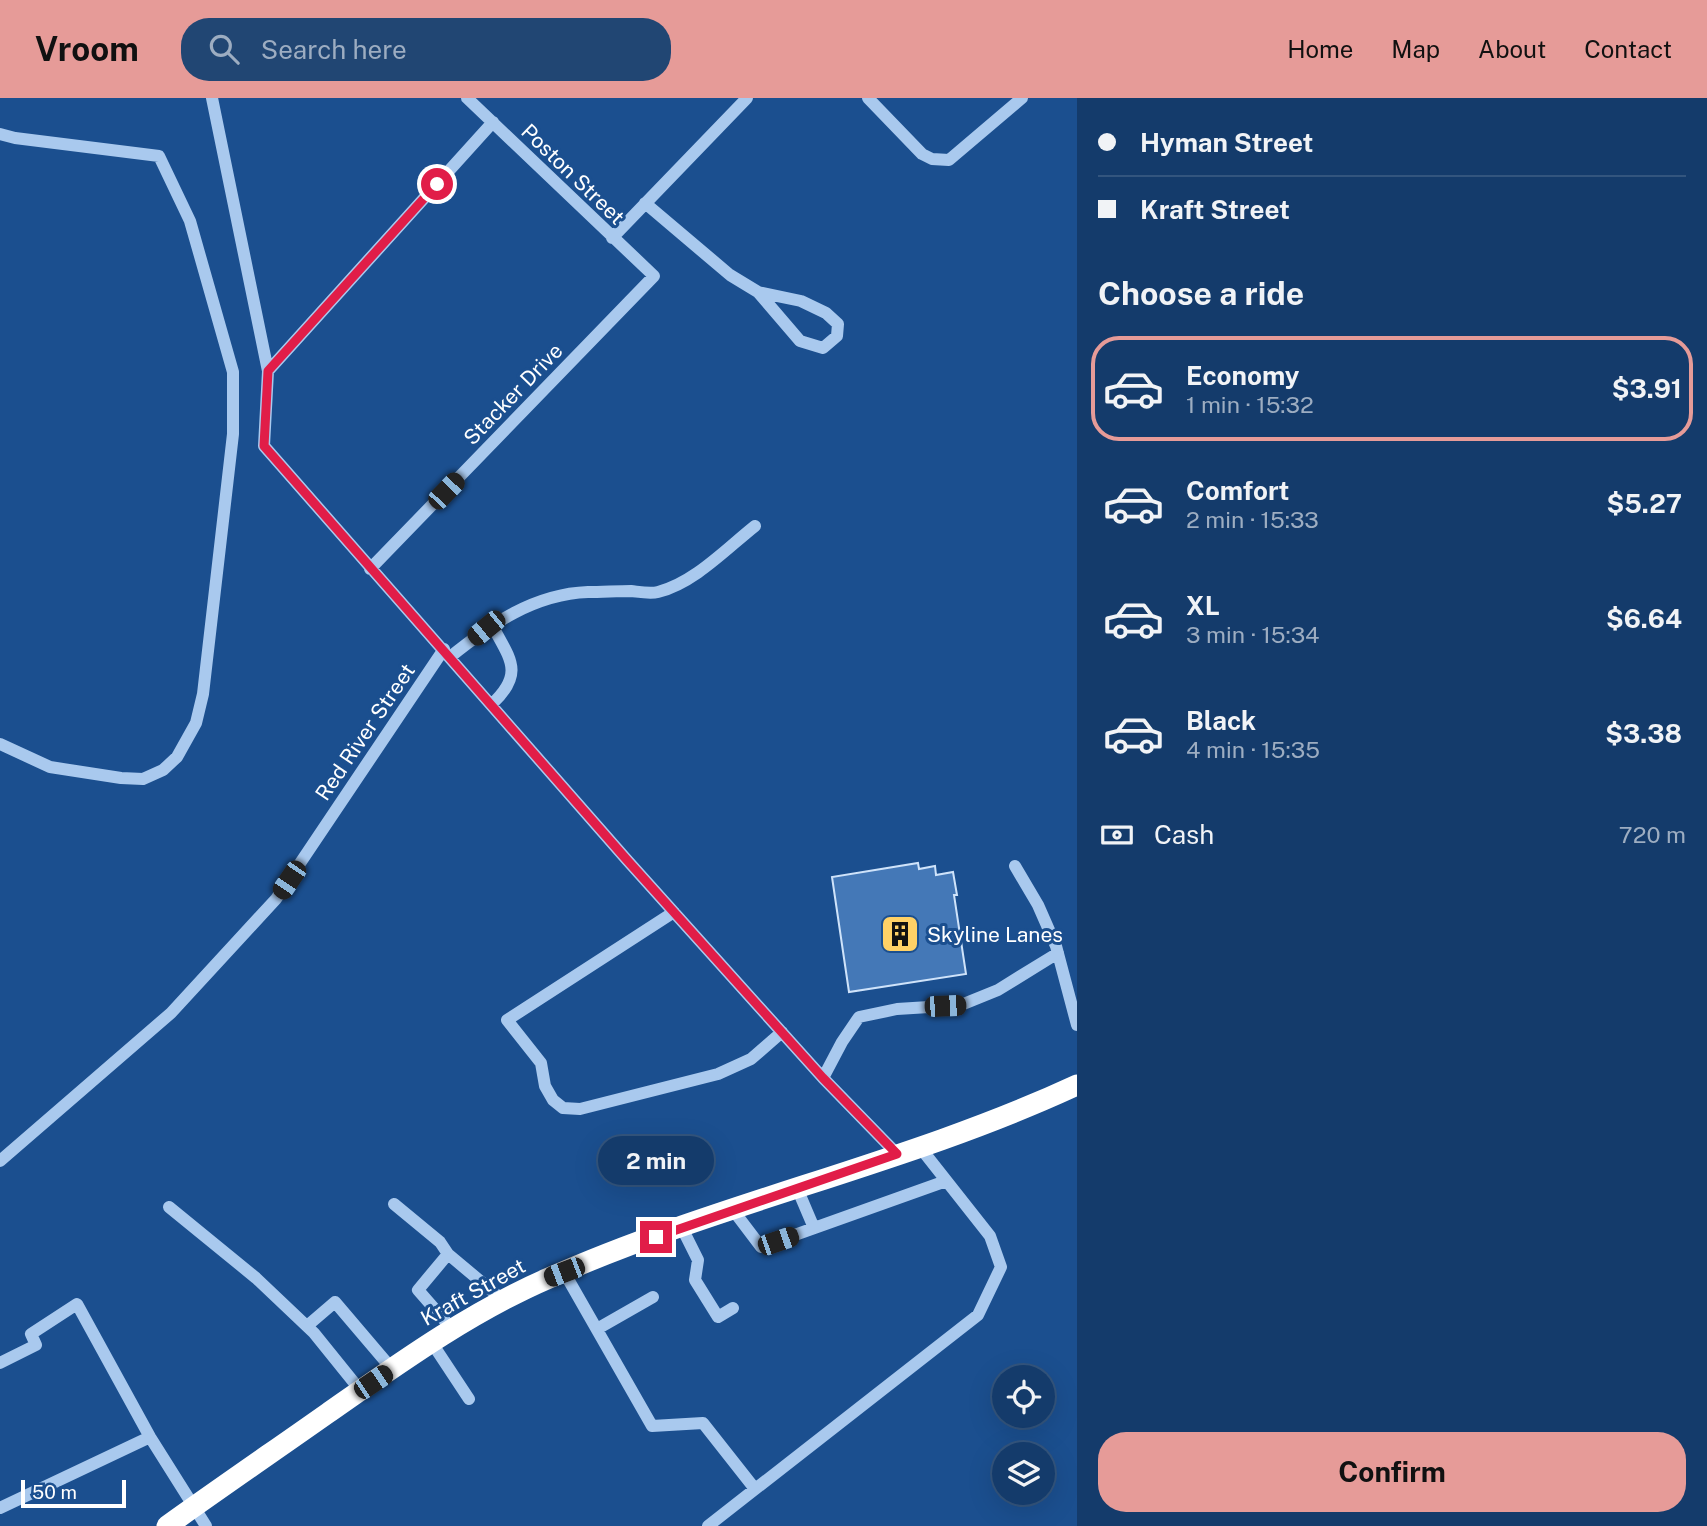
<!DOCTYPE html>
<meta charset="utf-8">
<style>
body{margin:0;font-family:"Public Sans",sans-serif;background:#214673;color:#f1f3f6;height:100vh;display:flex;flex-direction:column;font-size:26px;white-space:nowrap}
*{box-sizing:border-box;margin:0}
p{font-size:23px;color:#9dadc1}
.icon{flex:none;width:38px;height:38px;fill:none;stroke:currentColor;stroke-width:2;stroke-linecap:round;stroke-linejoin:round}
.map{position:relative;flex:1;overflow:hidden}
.drawer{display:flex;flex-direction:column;background:#143b6b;width:630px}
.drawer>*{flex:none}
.banner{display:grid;align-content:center;height:154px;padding:0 21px;background:#143b6b}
.controls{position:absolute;left:992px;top:1267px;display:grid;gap:14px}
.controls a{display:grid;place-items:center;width:63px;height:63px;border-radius:50%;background:#143b6b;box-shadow:0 7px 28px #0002,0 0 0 2px #33557e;font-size:35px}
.scale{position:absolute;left:21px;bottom:18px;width:105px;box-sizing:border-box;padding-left:7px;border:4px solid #fff;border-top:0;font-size:19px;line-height:24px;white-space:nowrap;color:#fff;-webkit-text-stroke:5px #1b4f8f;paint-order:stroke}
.end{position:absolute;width:32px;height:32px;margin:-16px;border:9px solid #e11d48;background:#fff;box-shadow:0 0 0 4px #fff}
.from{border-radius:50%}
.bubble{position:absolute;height:49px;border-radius:24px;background:#143b6b;box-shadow:0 7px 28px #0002,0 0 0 2px #33557e;font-size:23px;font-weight:700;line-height:49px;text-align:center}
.car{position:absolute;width:21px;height:42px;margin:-21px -10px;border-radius:9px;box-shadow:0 0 5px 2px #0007;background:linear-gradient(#222 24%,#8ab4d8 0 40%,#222 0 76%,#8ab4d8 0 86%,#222 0)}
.banner b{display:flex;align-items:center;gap:24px;height:66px;font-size:26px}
.banner b+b{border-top:2px solid #33557e}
.banner i{width:18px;height:18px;background:#f1f3f6}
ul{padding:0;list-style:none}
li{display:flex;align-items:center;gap:21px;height:105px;margin:0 14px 10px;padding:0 7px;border:4px solid transparent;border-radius:28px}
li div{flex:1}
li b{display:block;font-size:26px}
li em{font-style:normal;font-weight:700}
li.current{border-color:#e69b98}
li>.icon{width:63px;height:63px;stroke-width:1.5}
h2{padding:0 21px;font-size:32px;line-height:84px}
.pay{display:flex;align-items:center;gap:18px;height:77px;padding:0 21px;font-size:26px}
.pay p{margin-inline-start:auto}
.primary-button{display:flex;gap:14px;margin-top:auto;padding:14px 21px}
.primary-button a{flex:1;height:80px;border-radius:28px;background:#e69b98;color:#111;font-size:28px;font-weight:700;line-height:80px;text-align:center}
header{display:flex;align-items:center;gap:42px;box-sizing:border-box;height:98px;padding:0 35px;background:#e69b98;color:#111}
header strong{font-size:33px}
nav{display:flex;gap:38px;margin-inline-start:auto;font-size:24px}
.search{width:490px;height:63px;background:#214673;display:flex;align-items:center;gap:18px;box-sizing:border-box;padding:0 24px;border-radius:28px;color:#9dadc1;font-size:26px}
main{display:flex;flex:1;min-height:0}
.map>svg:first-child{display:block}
</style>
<header>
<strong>Vroom</strong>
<div class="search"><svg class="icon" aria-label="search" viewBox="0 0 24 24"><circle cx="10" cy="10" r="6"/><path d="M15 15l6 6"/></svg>Search here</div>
<nav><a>Home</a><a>Map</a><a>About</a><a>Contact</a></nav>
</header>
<main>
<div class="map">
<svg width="1077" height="1428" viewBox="0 0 1077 1428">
<rect width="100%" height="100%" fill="#1b4f8f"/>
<path fill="#4478b7" stroke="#cfe3fa" stroke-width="2" d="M918 765 919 771 935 768 936 777 953 774 957 797H954L966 876 849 894 832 779Z"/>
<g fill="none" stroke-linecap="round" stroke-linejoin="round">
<path stroke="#a9c9ee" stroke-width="12" d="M212 0 268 273 264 348 627 762 823 980 897 1056
M868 0 922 56 932 61 949 62 1022 0
M0 36 15 40 159 58 190 123 233 274V336L203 596 196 625 177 659 163 672 143 681 121 680 50 669 0 646
M645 105 730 177 758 194 801 203 826 215 838 226 837 238 823 250 800 243 758 194
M612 140 747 0
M268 273 493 24
M370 471 654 178 467 0
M492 527C510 561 525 575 492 606
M450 559C491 526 534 496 588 494 602 494 617 493 631 493 640 494 650 496 658 494 694 485 726 451 755 428
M1015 768 1038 807 1056 848 1077 927
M674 814 507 922 541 965 545 988 553 1002 563 1010 580 1011 718 976 751 961 782 934
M823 980 842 944 859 919 897 911 961 907 998 892 1058 855
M0 1063 171 915 276 801 444 551
M797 1090 814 1130
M394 1106 440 1144 448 1156
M169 1109 256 1180 314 1235 360 1292
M733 1112 761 1149 946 1083
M682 1130 698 1162 695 1182 718 1219 733 1210
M564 1174 652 1328 703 1325 755 1391
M307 1228 335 1204 392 1271
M597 1231 653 1199
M453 1232 418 1192 448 1156 504 1203
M432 1245 469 1301
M0 1265 36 1247 31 1236 77 1206 150 1339 206 1428
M0 1410 150 1339
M708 1428 978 1217 1001 1169 990 1138 919 1048"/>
<path stroke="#fff" stroke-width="21" d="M167 1428C220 1390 274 1353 328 1315 398 1266 470 1214 549 1180 720 1104 907 1066 1077 987"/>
</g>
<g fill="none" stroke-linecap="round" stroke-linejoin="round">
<path stroke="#e11d48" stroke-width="9" d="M437 86 268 273 264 348 627 762 823 980 897 1056 656 1139"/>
</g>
<defs>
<symbol id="building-square" viewBox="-11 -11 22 22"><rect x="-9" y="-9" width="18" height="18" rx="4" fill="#ffd166" stroke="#1b4f8f"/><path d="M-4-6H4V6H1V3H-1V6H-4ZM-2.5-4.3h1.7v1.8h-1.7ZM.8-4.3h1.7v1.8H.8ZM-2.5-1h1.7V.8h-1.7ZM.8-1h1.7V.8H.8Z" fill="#111"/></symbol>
</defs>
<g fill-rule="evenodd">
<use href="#building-square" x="878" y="814" width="44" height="44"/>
</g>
<g text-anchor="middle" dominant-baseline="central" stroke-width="6" stroke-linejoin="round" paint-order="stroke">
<g font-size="21" fill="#fff" stroke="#1b4f8f">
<text transform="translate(573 76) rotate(44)">Poston Street</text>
<text transform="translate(513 296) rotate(-46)">Stacker Drive</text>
<text transform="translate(365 634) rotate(-56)">Red River Street</text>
<text transform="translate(473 1194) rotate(-29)">Kraft Street</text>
</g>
<g font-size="21" fill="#fff" stroke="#1b4f8f" text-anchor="start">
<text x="927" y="836">Skyline Lanes</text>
</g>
</g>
</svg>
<div class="controls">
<a><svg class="icon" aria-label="locate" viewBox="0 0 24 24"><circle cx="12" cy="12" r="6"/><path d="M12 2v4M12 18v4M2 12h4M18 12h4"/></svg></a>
<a><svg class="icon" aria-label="layers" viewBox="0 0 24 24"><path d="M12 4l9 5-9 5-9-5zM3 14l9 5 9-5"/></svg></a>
</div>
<div class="scale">50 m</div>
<i class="end from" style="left:437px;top:86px"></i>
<i class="end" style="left:656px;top:1139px"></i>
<div class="bubble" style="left:598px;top:1038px;width:116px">2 min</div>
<i class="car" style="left:446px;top:393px;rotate:44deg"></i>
<i class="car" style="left:486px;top:530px;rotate:231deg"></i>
<i class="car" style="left:289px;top:782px;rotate:214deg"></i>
<i class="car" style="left:945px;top:908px;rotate:88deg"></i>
<i class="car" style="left:778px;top:1143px;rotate:71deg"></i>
<i class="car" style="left:564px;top:1174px;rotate:249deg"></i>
<i class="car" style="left:373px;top:1284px;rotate:56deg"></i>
</div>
<section class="drawer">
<div class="banner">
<b><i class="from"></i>Hyman Street</b>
<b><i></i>Kraft Street</b>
</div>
<h2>Choose a ride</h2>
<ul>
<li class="current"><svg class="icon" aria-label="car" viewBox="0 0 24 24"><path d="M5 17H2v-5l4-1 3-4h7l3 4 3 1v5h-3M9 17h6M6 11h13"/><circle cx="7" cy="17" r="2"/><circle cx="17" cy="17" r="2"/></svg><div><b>Economy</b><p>1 min · 15:32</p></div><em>$3.91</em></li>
<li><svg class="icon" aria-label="car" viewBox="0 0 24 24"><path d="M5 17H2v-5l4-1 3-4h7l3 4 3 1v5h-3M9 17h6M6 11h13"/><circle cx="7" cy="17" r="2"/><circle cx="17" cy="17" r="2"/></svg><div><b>Comfort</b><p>2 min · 15:33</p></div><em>$5.27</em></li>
<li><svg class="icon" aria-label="car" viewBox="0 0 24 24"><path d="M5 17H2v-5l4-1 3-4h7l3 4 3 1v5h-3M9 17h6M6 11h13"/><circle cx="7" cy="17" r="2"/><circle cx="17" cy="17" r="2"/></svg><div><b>XL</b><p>3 min · 15:34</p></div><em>$6.64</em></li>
<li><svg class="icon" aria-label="car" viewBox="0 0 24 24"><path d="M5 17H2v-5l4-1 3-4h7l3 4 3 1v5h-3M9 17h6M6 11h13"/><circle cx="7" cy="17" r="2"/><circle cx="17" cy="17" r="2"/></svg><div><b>Black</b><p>4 min · 15:35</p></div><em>$3.38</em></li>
</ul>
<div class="pay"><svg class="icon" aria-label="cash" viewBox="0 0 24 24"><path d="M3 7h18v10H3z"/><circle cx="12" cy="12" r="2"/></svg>Cash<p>720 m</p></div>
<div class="primary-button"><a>Confirm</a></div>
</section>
</main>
